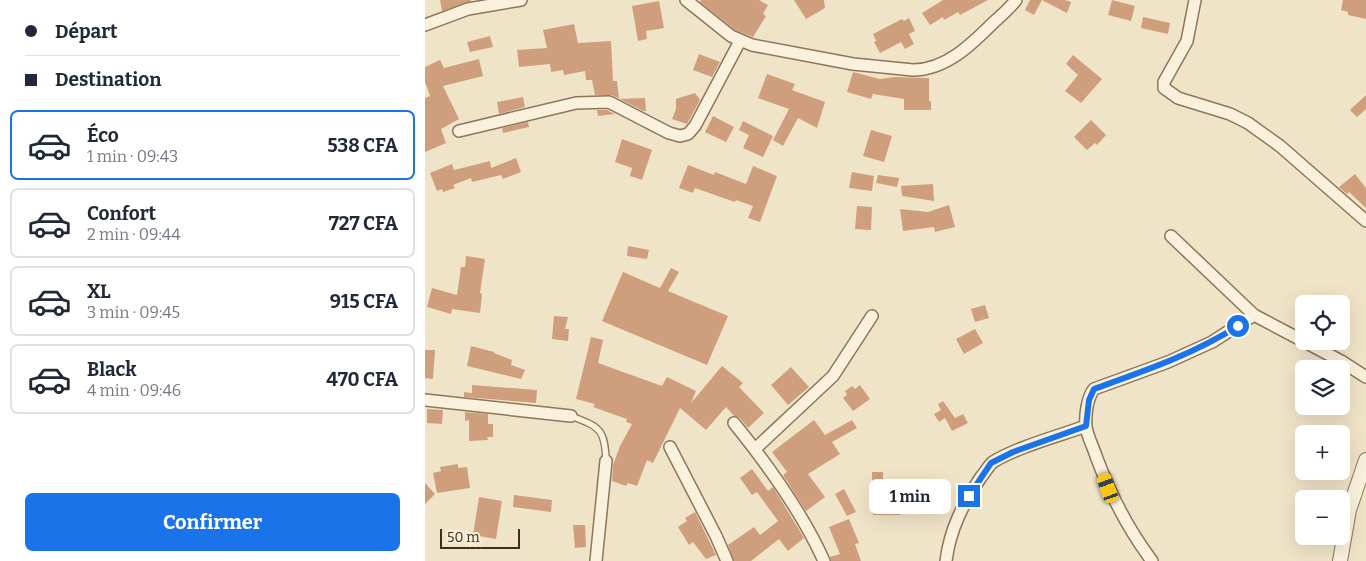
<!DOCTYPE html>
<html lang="fr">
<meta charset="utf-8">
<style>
body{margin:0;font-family:Bitter,serif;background:#f2f2f3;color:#1f2937;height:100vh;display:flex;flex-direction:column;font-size:19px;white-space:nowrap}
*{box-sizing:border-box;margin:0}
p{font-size:16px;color:#747a83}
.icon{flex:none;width:28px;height:28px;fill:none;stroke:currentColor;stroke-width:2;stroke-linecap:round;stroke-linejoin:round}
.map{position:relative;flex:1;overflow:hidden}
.side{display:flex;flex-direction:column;background:#fff;width:425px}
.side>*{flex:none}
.top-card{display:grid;align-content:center;height:110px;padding:0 25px;background:#fff}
.fabs{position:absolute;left:870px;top:295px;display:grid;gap:10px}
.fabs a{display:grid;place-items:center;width:55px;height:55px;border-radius:8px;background:#fff;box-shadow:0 5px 20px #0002;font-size:25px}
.scale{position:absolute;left:15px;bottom:12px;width:80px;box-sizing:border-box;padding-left:5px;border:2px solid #3d2e20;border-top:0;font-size:14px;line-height:18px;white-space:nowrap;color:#3d2e20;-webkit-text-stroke:4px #f7eed8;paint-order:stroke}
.end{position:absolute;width:22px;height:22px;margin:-11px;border:6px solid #1a73e8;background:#fff;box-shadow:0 0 0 2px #fff}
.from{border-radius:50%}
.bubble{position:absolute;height:35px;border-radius:8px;background:#fff;box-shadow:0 5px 20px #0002;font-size:16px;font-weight:700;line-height:35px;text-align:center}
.car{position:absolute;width:15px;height:30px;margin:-15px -8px;border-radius:6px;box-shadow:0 0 4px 1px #0007;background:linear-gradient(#f5c518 24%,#345 0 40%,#f5c518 0 76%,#345 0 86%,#f5c518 0)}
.top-card b{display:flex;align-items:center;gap:18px;height:48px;font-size:19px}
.top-card b+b{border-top:1px solid #e0e1e3}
.top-card i{width:12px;height:12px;background:#1f2937}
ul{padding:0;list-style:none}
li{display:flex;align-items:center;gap:15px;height:70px;margin:0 10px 8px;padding:0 15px;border:2px solid #e0e1e3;border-radius:8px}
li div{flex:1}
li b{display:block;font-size:19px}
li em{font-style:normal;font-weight:700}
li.active{border-color:#1a73e8}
li>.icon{width:45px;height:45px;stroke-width:1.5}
.button{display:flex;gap:10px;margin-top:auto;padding:10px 25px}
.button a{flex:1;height:58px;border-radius:8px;background:#1a73e8;color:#fff;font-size:20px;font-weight:700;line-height:58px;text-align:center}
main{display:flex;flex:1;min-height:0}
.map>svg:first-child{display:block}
</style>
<main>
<section class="side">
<div class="top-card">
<b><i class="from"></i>Départ</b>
<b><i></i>Destination</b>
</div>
<ul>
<li class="active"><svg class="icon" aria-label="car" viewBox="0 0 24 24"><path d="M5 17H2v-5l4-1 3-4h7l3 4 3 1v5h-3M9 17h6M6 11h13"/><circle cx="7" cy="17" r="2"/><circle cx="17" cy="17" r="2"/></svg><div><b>Éco</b><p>1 min · 09:43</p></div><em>538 CFA</em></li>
<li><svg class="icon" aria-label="car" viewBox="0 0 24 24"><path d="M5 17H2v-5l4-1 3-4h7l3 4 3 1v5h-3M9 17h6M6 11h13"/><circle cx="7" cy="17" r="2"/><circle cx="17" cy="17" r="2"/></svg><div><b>Confort</b><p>2 min · 09:44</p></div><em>727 CFA</em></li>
<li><svg class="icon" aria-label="car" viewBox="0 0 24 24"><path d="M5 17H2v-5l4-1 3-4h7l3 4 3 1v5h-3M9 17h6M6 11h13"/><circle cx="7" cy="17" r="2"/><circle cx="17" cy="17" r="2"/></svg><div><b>XL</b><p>3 min · 09:45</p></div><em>915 CFA</em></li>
<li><svg class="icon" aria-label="car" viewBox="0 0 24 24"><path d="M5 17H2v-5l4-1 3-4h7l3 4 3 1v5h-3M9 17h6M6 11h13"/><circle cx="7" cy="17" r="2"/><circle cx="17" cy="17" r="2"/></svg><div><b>Black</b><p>4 min · 09:46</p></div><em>470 CFA</em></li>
</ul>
<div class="button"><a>Confirmer</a></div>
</section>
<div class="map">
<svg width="941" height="561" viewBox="0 0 941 561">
<rect width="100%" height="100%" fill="#f0e4c8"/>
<path fill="#cf9f7d" d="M15 0H46V1L17 11Z
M276 0H334L343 5 338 14 341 16 328 37 310 30 275 2Z
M369 0H399L400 8 381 19Z
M518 0H563L535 15 533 12 519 20 518 17 505 25 497 13Z
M605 0H640L646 2 642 13 617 0 609 15 600 10Z
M687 0 710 6 706 21 683 15Z
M918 0H941V19L923 15V12L916 10Z
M234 1 239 28 221 31 222 39 213 41 207 6Z
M718 17 745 23 743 34 716 28Z
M484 18 490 31 484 34 489 44 480 49 476 42 455 53 449 42 451 41 448 34 477 19 479 21Z
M149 24 153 43 186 41 188 81H192L194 99 220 98 221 111H218L187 95H170L167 80H161L160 71 139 75 138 70 126 72 125 64 94 67 92 50 122 48 118 30Z
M65 36 68 47 45 52 42 42Z
M274 54 295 62 287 77 268 70Z
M648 55 677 79 656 103 640 91 653 75 641 64Z
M54 59 58 76 18 86 34 119 16 129 21 143 0 152V98L5 96 0 82V67L15 60 19 68Z
M428 72 455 79 470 77 504 78V101H506V110H479V99L448 94 446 99 422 92Z
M342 74 370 84 367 90 400 102 392 128 373 118 358 146 348 140 364 109 333 98Z
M270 93 275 100 262 124 247 119 251 109V99Z
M941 95V109L932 117 925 110Z
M98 97 100 107 74 114 72 102Z
M172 110H182L190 114 173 116Z
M288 116 309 127 301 142 280 132Z
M666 120 681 135 672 145 670 143 662 150 649 137Z
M318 121 348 136 338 157 318 148 324 135 314 130Z
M103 122 104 127 78 133 77 128Z
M446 130 467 136 459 162 438 156Z
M197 139 227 150 217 180 205 176 207 168 190 162Z
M91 158 96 172 78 179 76 175 47 182 46 178 28 185 30 188 18 192 17 189 12 191 5 173 27 164 29 170 65 161 66 168Z
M263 165 289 175 290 172 321 184 328 166 352 176 335 222 323 218 328 206 311 200 310 202 270 188 268 193 254 188Z
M427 172 449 176 447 191 424 188Z
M930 174 941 188V208L924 192 922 194 914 187Z
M453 175 474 178 472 187 451 183Z
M508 184 509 201 477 196 476 186Z
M524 205 530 227 510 232 509 227 478 231 475 209 503 212Z
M432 206 447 207 446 230 430 229Z
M203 246 224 250 222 259 202 256Z
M41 256 60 259 55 293 57 294 55 313 27 309 26 314 2 307 7 288 32 295 36 267H40Z
M246 268 254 272 243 291 303 316 282 365 177 321 198 272 235 288Z
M560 305 564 318 550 322 546 309Z
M129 316 143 317 140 329H144L143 341 127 339Z
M550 329 558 343 539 354 531 339Z
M166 337 178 340 173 363 237 386 242 377 271 391 266 403 297 366 318 383 314 387 339 413 323 428 315 418 309 416 301 407 281 430 255 408 228 463 222 460 212 486 203 483 201 486 187 481 188 465 195 446 207 424 201 422 202 419 168 407 170 404 151 399Z
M46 346 69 352V353L87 360 86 365 100 370 96 379 42 366Z
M0 350H10L8 379 0 378Z
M366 367 384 387 363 405 346 385Z
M47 385 112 390 111 403 39 397V392L47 393Z
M435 385 445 399 428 411 418 398 422 395 420 391 427 386 430 389Z
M518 401 530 418 538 414 543 423 527 431 520 418 514 422 509 414 516 410 513 404Z
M2 409 18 410 17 424 2 423Z
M40 412 63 414V424H68V437H62L63 440 44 441V420L40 421Z
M389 420 400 435 427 420 432 428 407 442 415 454 383 474 400 497 381 511 358 475 362 472 347 452Z
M33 464V468L42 467 45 488 12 493 8 473 16 471 15 467Z
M327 469 343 491 348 487 379 538 363 551 354 539 326 561H309L303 545 329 527 335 535 353 521 332 492 327 495 315 478Z
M447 472H458V485H475V515H448Z
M0 483 10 494 0 504Z
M419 489 431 512 422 516 410 494Z
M89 495 127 500 126 512 88 507Z
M54 497 77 501 71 539 48 535Z
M270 512 291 555 281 559 268 542 264 545 253 527 262 521 260 518Z
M424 519 434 543 430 544 436 561H406L405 557 415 554 404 527Z
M148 525H160L161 547 150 548Z"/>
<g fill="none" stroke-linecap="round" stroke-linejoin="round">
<defs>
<path id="service" d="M146 416C174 427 180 428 181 461"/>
<path id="minor" d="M261 0 306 36 327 45 428 64 488 70C521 70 547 44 569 22 577 15 585 8 591 0
M770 0 762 41 739 82V88L753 98 805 114 823 123 855 146 941 221
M0 25 43 9 96 0
M34 131 151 103 184 102 244 133 255 136 263 134 270 126 315 41
M746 236 829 315
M0 400 146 416
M309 423C343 465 377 512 399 561
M245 447 291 536 302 561
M330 449 408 376 447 316
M171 561 181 461
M521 561C525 529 538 504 556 477 560 473 563 466 568 462 592 447 634 436 661 426
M727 561C703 529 685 494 671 456 668 446 662 436 661 426 660 416 662 398 669 389L743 362 787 342 829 315 916 361 941 377"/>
<path id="tertiary" d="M915 561 924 510 941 460"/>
</defs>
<use href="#service" stroke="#8d765c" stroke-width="8"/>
<use href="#minor" stroke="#8d765c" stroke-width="14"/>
<use href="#tertiary" stroke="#8d765c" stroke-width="16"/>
<use href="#service" stroke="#faf1dc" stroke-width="5.5"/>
<use href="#minor" stroke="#faf1dc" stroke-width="11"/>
<use href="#tertiary" stroke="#faf1dc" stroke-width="14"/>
</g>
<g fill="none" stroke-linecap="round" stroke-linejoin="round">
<path stroke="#1a73e8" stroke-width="6" d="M544 496 566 463 588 452 661 426 664 400 669 389C719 371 767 355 813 326"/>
</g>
</svg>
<div class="fabs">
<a><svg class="icon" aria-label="locate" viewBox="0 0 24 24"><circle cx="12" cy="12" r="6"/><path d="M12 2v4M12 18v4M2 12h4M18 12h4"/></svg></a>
<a><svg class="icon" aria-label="layers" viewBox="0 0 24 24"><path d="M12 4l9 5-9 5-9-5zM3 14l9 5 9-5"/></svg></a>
<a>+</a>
<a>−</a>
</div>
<div class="scale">50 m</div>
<i class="end from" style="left:813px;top:326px"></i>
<i class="end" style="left:544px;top:496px"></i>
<div class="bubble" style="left:444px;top:479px;width:82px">1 min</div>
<i class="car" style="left:683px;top:488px;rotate:340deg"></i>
</div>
</main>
